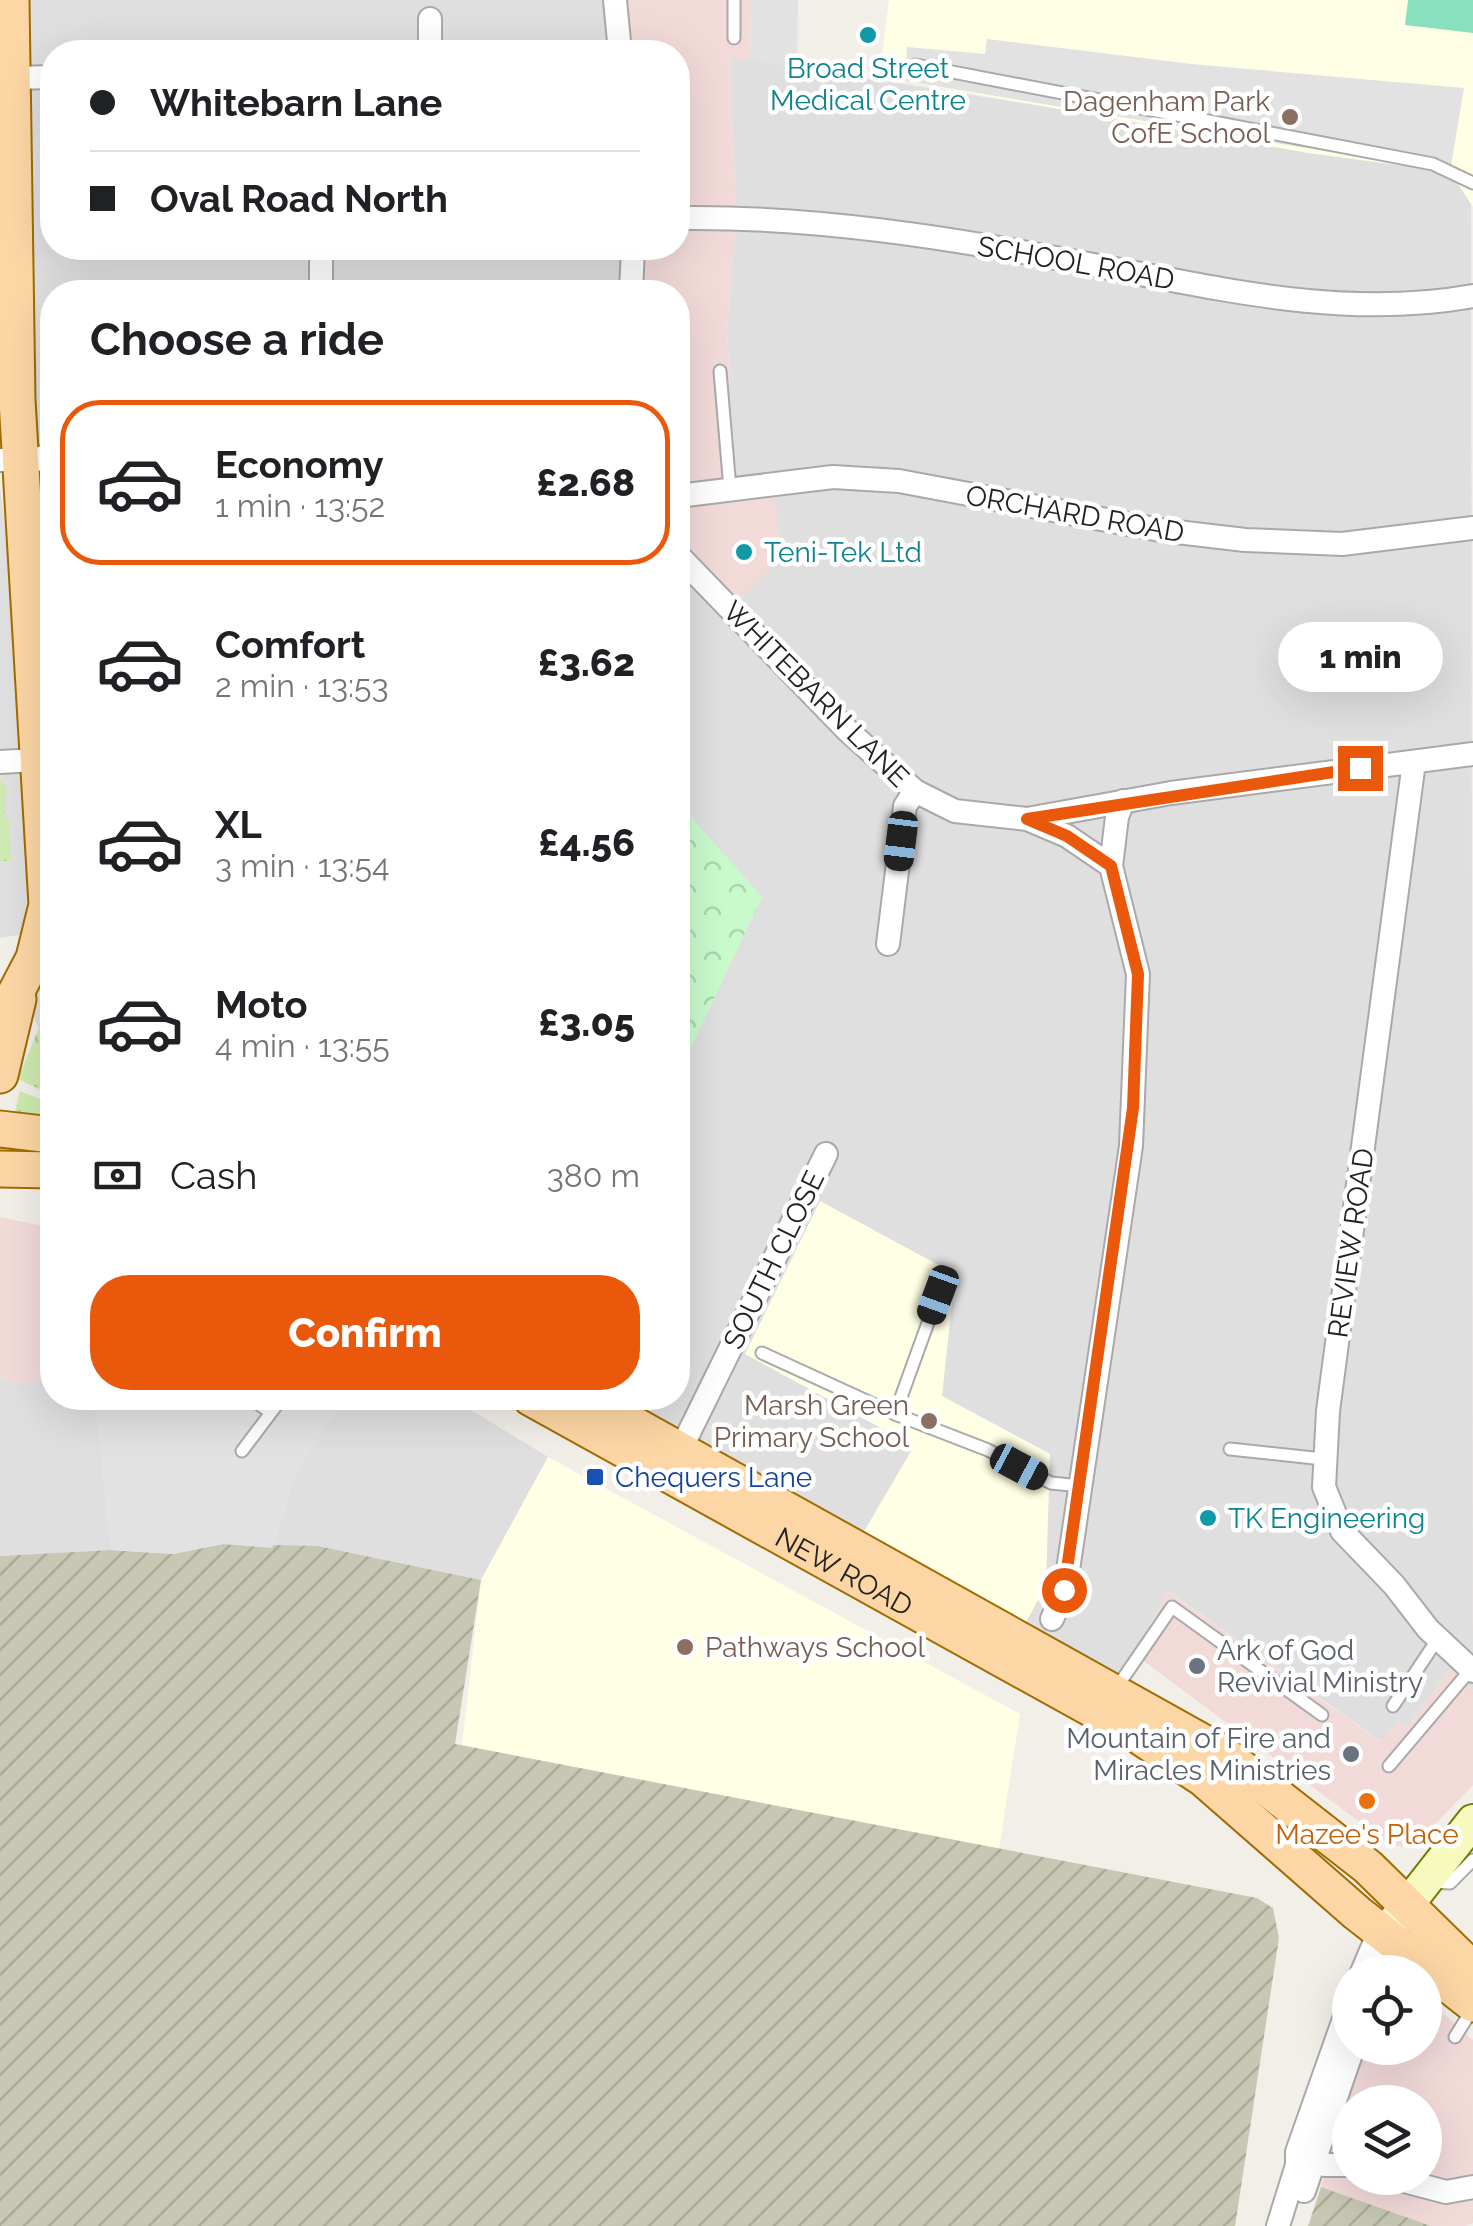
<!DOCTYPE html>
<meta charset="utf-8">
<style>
body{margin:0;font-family:Raleway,sans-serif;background:#f6f6f6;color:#202124;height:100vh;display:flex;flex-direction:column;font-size:38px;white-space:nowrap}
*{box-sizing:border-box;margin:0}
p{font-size:32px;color:#757577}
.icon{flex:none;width:55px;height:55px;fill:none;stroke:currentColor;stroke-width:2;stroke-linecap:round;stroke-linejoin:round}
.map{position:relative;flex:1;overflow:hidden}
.sheet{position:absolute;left:40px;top:280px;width:650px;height:1130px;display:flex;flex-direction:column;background:#fff;border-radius:40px;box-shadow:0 10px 40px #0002}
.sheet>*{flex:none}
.top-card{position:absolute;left:40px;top:40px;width:650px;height:220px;border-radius:40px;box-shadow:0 10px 40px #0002;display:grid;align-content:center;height:220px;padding:0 50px;background:#fff}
.controls{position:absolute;left:1332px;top:1955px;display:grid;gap:20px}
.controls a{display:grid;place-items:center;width:110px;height:110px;border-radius:50%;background:#fff;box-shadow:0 10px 40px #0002;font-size:50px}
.end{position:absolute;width:45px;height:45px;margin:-22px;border:12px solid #ea580c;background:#fff;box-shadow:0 0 0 5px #fff}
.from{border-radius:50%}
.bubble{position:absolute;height:70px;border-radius:35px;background:#fff;box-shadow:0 10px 40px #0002;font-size:32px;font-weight:800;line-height:70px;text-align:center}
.car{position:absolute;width:30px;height:60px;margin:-30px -15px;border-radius:12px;box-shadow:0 0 8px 2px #0007;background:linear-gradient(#222 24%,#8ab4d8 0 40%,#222 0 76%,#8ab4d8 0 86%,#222 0)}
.top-card b{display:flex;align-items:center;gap:35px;height:95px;font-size:38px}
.top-card b+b{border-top:2px solid #e0e0e0}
.top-card i{width:25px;height:25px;background:#202124}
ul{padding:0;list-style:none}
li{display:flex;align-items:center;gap:30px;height:165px;margin:0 20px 15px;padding:0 30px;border:5px solid transparent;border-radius:40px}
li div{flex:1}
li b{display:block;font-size:38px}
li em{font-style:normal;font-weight:800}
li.active{border-color:#ea580c}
li>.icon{width:90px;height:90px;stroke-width:1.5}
h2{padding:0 50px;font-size:45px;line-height:120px}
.pay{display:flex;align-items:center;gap:25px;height:110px;padding:0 50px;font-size:38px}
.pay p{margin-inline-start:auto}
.primary-button{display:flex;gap:20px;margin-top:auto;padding:20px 50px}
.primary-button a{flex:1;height:115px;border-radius:40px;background:#ea580c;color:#fff;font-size:40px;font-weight:800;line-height:115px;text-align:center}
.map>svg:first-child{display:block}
</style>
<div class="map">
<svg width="1473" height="2226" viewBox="0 0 1473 2226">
<defs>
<pattern id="construction-furrows" width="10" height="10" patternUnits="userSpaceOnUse" patternTransform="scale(2.5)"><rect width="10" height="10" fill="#c7c7b4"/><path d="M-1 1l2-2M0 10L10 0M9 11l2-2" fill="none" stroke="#abab9a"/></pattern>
<pattern id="grass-tufts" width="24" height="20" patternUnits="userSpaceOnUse" patternTransform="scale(2.5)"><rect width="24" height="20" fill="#cdebb0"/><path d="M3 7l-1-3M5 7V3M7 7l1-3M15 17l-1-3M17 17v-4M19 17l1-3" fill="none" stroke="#b0c997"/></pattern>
<pattern id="park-crowns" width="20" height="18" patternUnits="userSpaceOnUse" patternTransform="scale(2.5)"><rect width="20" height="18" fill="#c8facc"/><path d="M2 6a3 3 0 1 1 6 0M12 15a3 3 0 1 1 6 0" fill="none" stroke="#acd6af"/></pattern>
</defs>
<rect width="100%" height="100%" fill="#f2efe9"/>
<path fill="#e0dfdf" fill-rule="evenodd" d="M0 0H615L620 52H52V248H633L631 292H52V1050L19 993 41 931 0 938V487L35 748 20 461 0 460Z
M730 56 1450 172 1471 201 1473 1691 1453 1666 1406 1728 1382 1742 1168 1591 1121 1681 609 1398H678V1074L762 897 678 803V555L735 489 727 329 736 218ZM942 1397 1050 1454 862 1535 915 1446Z
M0 1376 16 1383 52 1379V1398H82L97 1412 111 1550 0 1556Z
M344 1398H452L548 1457 481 1580 318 1546 272 1548 297 1468Z"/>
<path fill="#f2dad9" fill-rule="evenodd" d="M615 0H751L750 60 730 57 736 218 727 329 735 488 775 484 778 534 770 568 729 609 678 555V292H631L633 248H678V52H620Z
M0 1217 52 1228V1379L16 1383 0 1376Z
M1167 1591 1381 1742 1398 1721 1407 1727 1453 1666 1473 1691V1785L1417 1843 1398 1846 1385 1841 1137 1656Z
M1425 1997 1473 2040V2223L1465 2226H1431L1321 2187 1364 2048H1425ZM1350 2102H1425V2178H1350Z"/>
<path fill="#ffffe5" d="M889 0H1473V207L1450 172 1308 153 879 77Z
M820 1201 955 1274 942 1396 1050 1454 1046 1585 1025 1624 862 1535 914 1446 745 1354Z
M548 1457 1020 1714 999 1849 462 1745 481 1580Z"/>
<path fill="url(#construction-furrows)" d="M223 1544 318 1546 481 1580 455 1744 1257 1898 1273 1908 1279 1938 1235 2226H0V1556L111 1550 173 1554Z
M1321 2187 1431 2226H1308Z"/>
<path fill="url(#grass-tufts)" d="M0 778 7 790 4 817 9 818 11 861H0Z
M45 1013H52V1095L18 1079Z
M20 1091 52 1104V1127L14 1115Z"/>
<path fill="url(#park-crowns)" d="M678 803 762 897 678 1074Z"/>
<path fill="#88e0be" d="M1408 0H1473V33L1405 25Z"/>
<path fill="#e2e2e2" d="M751 0H798L797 68 750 60Z
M987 39 1192 64 1464 88 1450 172 905 81 907 47 985 54Z
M82 1398H344L297 1468 272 1548 223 1544 173 1554 111 1550 97 1412Z"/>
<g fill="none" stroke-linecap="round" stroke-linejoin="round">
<defs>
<path id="service" d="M734 38V0
M916 65 1433 164 1473 183
M720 371 730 489
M762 1353 895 1414 988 1450 1051 1483 1080 1486
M251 1398 268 1411
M895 1414 938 1295
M1230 1449 1323 1459
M242 1451 282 1398
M1115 1690 1172 1607 1322 1715
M1393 1706 1439 1637
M1389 1766 1471 1669
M1432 1882 1450 1883 1473 1860
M1455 2037 1473 2008"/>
<path id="minor" d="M615 0 620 52
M430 19V52
M12 78 52 77
M678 218C814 216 950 238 1083 263 1214 287 1340 320 1473 296
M321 248V292
M631 292 633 248
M0 460 34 461 52 453
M678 496 833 477 899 481 1160 530 1245 540 1342 544 1473 528
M678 555 847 730 915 791 955 811 1027 819 1067 836 1111 866
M0 762 36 760
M1414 762 1328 1411 1324 1487 1342 1531 1394 1585 1428 1629 1473 1671
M1027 819 1171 793 1473 754
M888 944 905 806 915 791
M675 1461 826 1154
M1052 1619 1065 1590 1131 1146 1138 974 1111 866 1117 817 1123 801
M1362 1972 1376 1939 1387 1934 1394 1952 1383 1972
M1303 2152 1325 2165H1350
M1393 2178 1446 2192 1473 2187
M1304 2191 1353 2048
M1278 2226 1297 2165V2152L1350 2002"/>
<path id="secondary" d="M1393 1923 1473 1821"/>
<g id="primary">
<path d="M0 1023 34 958 47 905 17 400 11 0"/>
<path d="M0 1075 18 999"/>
<path d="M0 1129 52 1135"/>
<path d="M0 1169 52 1170"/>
<path id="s1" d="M531 1398 1130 1730 1204 1779 1357 1913 1473 2004"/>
<path d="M586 1398 1222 1753 1368 1867 1473 1970"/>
</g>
</defs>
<use href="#service" stroke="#a9a9a9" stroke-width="15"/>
<use href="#minor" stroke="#a9a9a9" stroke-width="26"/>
<use href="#secondary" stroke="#707d05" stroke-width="36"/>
<use href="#primary" stroke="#a06b00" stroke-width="39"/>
<use href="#service" stroke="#fff" stroke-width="11"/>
<use href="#minor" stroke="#fff" stroke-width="22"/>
<use href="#secondary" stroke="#f7fabf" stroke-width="32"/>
<use href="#primary" stroke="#fcd6a4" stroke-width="35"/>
</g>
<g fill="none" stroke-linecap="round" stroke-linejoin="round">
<path stroke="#ea580c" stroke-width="12" d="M1064 1590 1133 1108 1138 974 1111 866 1067 836 1027 819 1360 768"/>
</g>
<g fill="#0f9aa8" stroke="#fff" stroke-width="4">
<circle cx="868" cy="35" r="10"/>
<circle cx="744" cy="552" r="10"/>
<circle cx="1208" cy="1518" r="10"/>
</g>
<g fill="#8d6e63" stroke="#fff" stroke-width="4">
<circle cx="1290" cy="117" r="10"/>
<circle cx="929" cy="1421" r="10"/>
<circle cx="685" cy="1647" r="10"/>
</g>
<rect fill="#1a4fb4" stroke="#fff" stroke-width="4" x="585" y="1467" width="20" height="20" rx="5"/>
<g fill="#6b7280" stroke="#fff" stroke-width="4">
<circle cx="1197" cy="1666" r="10"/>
<circle cx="1351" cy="1754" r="10"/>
</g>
<circle fill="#e8710a" stroke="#fff" stroke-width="4" cx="1367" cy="1801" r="10"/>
<g text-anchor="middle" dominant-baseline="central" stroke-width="9" stroke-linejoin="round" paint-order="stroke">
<g font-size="28" fill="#0d838f" stroke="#fff" text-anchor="start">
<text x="868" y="68" text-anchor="middle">Broad Street<tspan x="868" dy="32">Medical Centre</tspan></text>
<text x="764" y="552">Teni-Tek Ltd</text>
<text x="1228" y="1518">TK Engineering</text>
</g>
<g font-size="28" fill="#785e54" stroke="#fff" text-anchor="end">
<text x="1270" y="101">Dagenham Park<tspan x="1270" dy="32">CofE School</tspan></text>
<text x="909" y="1405">Marsh Green<tspan x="909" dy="32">Primary School</tspan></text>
<text x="705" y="1647" text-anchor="start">Pathways School</text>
</g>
<g font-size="28" fill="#222" stroke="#fff">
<text transform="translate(1076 263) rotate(10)">SCHOOL ROAD</text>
<text transform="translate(1075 514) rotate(10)">ORCHARD ROAD</text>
<text transform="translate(816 694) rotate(45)">WHITEBARN LANE</text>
<text transform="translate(1351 1243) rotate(-82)">REVIEW ROAD</text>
<text transform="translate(774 1260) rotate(-64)">SOUTH CLOSE</text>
<text stroke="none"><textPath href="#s1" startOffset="358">NEW ROAD</textPath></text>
</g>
<g font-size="28" fill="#164399" stroke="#fff" text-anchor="start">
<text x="615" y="1477">Chequers Lane</text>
</g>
<g font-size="28" fill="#5b616d" stroke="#fff" text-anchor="start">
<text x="1217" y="1650">Ark of God<tspan x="1217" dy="32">Revivial Ministry</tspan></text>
<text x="1331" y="1738" text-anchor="end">Mountain of Fire and<tspan x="1331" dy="32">Miracles Ministries</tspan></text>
</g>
<g font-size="28" fill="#c56008" stroke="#fff">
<text x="1367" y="1834">Mazee's Place</text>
</g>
</g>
</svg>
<div class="controls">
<a><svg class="icon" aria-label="locate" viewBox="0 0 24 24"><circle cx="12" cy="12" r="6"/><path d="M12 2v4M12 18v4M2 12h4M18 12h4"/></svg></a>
<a><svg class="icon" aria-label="layers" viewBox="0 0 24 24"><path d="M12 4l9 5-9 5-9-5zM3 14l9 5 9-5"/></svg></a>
</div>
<i class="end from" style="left:1064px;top:1590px"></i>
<i class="end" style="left:1360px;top:768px"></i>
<div class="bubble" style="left:1278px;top:622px;width:165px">1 min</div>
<i class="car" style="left:901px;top:841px;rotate:187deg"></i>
<i class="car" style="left:938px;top:1295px;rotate:200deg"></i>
<i class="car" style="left:1019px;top:1467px;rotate:118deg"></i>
<div class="top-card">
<b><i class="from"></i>Whitebarn Lane</b>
<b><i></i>Oval Road North</b>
</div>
<section class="sheet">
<h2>Choose a ride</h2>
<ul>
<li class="active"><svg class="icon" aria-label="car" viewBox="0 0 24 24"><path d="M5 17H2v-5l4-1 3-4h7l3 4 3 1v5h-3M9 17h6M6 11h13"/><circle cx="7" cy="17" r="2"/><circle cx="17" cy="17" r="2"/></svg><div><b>Economy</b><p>1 min · 13:52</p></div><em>£2.68</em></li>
<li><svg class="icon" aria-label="car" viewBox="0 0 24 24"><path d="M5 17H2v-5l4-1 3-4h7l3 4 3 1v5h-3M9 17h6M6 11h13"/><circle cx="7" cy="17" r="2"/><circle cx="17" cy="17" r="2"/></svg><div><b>Comfort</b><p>2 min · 13:53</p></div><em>£3.62</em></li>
<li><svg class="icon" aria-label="car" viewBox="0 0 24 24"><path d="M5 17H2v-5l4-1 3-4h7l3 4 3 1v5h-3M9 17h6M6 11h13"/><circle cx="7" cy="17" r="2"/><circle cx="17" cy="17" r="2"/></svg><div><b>XL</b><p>3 min · 13:54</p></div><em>£4.56</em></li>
<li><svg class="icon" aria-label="car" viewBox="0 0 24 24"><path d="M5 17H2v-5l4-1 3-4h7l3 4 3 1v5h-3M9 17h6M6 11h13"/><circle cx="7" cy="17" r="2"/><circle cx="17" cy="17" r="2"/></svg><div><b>Moto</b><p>4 min · 13:55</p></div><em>£3.05</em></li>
</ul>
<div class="pay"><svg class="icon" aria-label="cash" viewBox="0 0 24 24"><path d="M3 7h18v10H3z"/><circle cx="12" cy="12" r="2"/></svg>Cash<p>380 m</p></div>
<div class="primary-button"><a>Confirm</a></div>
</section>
</div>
